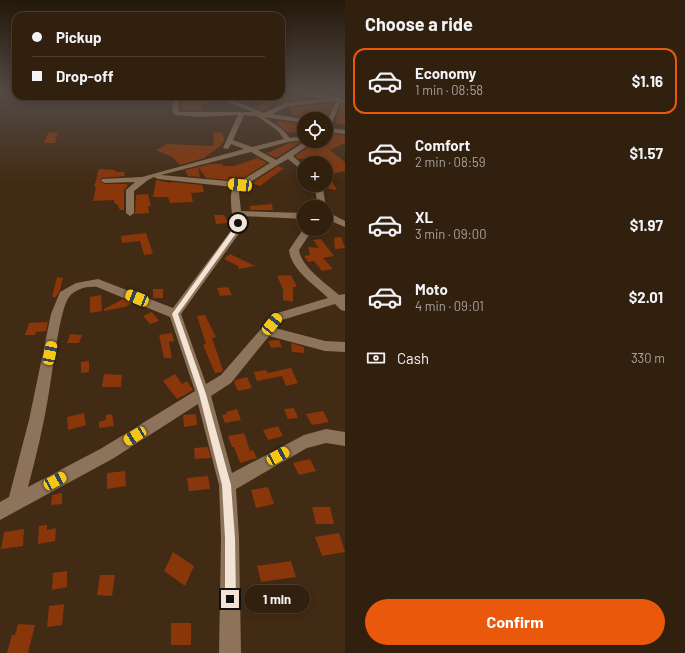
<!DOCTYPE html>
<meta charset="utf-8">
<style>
body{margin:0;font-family:Barlow,sans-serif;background:#3a2818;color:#f1f3f6;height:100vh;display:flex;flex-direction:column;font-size:15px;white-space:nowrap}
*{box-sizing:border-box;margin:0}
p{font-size:13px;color:#a8a39e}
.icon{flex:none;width:22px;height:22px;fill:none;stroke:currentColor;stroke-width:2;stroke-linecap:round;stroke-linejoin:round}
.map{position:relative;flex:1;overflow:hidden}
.sheet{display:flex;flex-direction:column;background:#32200f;width:340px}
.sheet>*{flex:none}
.banner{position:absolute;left:12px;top:12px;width:273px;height:88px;border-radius:12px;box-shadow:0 2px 10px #0003,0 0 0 1px #4d3e2f;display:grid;align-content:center;height:88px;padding:0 20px;background:#32200f}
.controls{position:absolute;left:297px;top:112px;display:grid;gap:8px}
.controls a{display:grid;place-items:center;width:36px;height:36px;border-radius:50%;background:#32200f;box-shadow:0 2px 10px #0003,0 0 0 1px #4d3e2f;font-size:20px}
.end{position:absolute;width:18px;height:18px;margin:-9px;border:5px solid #f2e3d5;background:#111;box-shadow:0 0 0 2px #111}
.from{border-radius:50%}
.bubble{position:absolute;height:28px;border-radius:14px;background:#32200f;box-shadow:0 2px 10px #0003,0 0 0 1px #4d3e2f;font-size:13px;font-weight:700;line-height:28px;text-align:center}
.car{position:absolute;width:12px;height:24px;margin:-12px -6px;border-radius:5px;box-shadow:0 0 3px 1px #0007;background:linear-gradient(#f5c518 24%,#345 0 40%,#f5c518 0 76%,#345 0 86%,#f5c518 0)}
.banner b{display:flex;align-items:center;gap:14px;height:38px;font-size:15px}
.banner b+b{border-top:1px solid #4d3e2f}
.banner i{width:10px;height:10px;background:#f1f3f6}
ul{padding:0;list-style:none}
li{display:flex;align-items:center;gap:12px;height:66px;margin:0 8px 6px;padding:0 12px;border:2px solid transparent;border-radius:12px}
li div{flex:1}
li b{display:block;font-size:15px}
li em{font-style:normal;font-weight:700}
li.on{border-color:#ea580c}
li>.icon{width:36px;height:36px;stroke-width:1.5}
h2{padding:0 20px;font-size:18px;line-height:48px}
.pay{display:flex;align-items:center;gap:10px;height:44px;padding:0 20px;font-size:15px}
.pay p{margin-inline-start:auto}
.primary-button{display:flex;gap:8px;margin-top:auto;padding:8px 20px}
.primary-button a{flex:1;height:46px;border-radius:24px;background:#ea580c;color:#fff;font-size:16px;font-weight:700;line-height:46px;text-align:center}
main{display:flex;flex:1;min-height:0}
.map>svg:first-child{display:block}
</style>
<main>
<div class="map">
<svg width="345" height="653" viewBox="0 0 345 653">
<rect width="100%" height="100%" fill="#422b14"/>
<path fill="#88360a" d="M316 91 345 92V97L317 92Z
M298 95 303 100 282 103 276 102 264 111 258 109 263 101V96Z
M182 96H210L205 104H201L202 110H182L181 102Z
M334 103 326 119 309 115 308 118 294 116 289 107Z
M341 104H345V125L335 123Z
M279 121 304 124V133L287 132 276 123Z
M58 132 55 143H44L48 133Z
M214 132 223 133 224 141 220 146 204 158 180 165 172 157 156 150 167 144 213 146Z
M331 134 345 135V143L330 150 345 162V171L328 175 337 190 329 189 326 181V163H317L311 158 298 159 295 156 310 146 312 147 326 141V139L331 137 328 135Z
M301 142 276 158 266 153 270 152 289 143Z
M255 157H256L267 163 243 178 228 177 230 180 206 178 198 167 210 164H222L223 166H234L257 158Z
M278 166 284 168 260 186 252 183Z
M198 167 200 177 188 176 185 170Z
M99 169 116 170 115 172H124L125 176 102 178 100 181 105 184H126L128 185 124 190V210H120L117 204H115L114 200 93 201 96 187H94Z
M156 180 171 183 172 182 202 185 204 192 191 193 193 202 170 203 168 197H153Z
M148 194 151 206H148L149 213 135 214 136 195Z
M272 204 273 210H250V206Z
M214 215H224L228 223 216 224Z
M146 233 153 254 144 255 140 241 122 243 121 236Z
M341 237 345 248 335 249 334 238Z
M321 239 334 256 323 258 333 269 322 271 314 261 308 262 304 256 310 255 308 247 319 248 313 240Z
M230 254 255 266 239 269 238 266 224 259Z
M291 275 297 287H293V302L283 300V289L277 276Z
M57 277 63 278 60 290 56 297H52Z
M228 287 232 295 220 296 217 288Z
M153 289H163V298H153Z
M101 295 102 311 90 313V297Z
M123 299 132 303 125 307 104 311V309Z
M152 312 159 321 150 324 143 316Z
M205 315 216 337 212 338 223 370 222 372 215 373 203 345 206 344 197 316Z
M48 322 46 331 36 332 35 335H25L29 323Z
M172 333 174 341 169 342 172 358H164L159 335Z
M70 334 82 335 79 343H67Z
M279 340 282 347 271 348 268 341Z
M291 343 304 347V353L292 352Z
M89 361V372L81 373V362Z
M291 368 298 383 286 386 282 376 257 381 254 372 266 370 268 373Z
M104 374 122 375 121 387H102Z
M175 374 182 384 187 381 193 390 177 399 163 381Z
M247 377 252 388 238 391 234 382 236 380Z
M294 408 298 418 288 419 284 409Z
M237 409 241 420 225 423 222 415 227 414 226 412Z
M323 411 329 422 312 425 306 414Z
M84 413 86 425 68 430 67 417Z
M112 414 114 426 99 428V422L106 420V415Z
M196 414 197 425 184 427 183 415Z
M278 426 283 436 268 440 263 430Z
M244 433 250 451 253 450 257 458 240 463 234 447H232L228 436Z
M208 447 211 458 195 459 194 448Z
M310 459 316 471 299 475 293 463Z
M125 471 126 486 107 489V473Z
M208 476 210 489 189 491 187 478Z
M268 487 274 504 256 508 251 490Z
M62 493V504L51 505 52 495Z
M312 507H330L334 524H316Z
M47 525V530L56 528 55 541 38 544 39 526Z
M24 529 23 546 1 549 4 532Z
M339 533 345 552 322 556 315 537Z
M173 552 194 566 185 586 164 571Z
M291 561 296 577 261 582 257 566Z
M67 571V587L52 590 53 573Z
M100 575H115L112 596 97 595Z
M64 604 62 625 47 627 49 606Z
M171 623H191V645H171Z
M18 624 35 625 28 653H7L12 635H15Z"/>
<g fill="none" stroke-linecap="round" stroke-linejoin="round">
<path fill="#8c7359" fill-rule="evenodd" d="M286 91H300L345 99V103H340L330 128 345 130V134L326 132V123L336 101 288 106 272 114 304 119V123L264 117 282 129 290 138 304 136V140L288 142 258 150 276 160 306 141H314L293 156 304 166V172L288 159 274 167 241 188 239 193 241 211 304 213V219L242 216 243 223 240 232 181 314 206 384 221 375 274 314 328 298C315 285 291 270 289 250L304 228 313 229 299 250C301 267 327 284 339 295L345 294V311L341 310 335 304 282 320 275 328 325 341 345 342V352L325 351 269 336 231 383 211 396 232 473 304 435 326 429 345 432V446L326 443 307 448 236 489 239 538 241 653H219L221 538 219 485 198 404 114 458 0 520V502L9 497 29 420 51 314 60 292 76 283 98 279 173 308 230 232C236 216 227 202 233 187L158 179 154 177 148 180 134 191V213L130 216 126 213V190L135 182 105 183 101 181 102 179 142 177 244 149 231 144 228 149 223 148 238 115 199 117 176 115 173 113 172 107 175 96H181L178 107 179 112H253L214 96H222L264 113 285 103 322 99ZM244 115 257 116 278 131 284 139 252 147 233 140ZM251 152 270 163 239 182 161 175ZM97 287 170 317 195 391 102 448 28 487C36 457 43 428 48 398 52 378 59 310 69 297 75 289 87 286 97 287Z
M312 185H320L323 189 326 207H318L315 189Z
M326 211 345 221V227L326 219Z"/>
</g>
<linearGradient id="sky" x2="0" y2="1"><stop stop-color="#24180b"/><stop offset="0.5" stop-color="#544a45"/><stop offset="1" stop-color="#544a45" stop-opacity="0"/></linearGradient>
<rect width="345" height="183" fill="url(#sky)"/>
<path fill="#f2e3d5" d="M238 222 241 223 237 232 178 314 206 394 231 485 235 538 236 599 234 603 230 605 227 603 225 599V538L222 485 199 394 172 314Z"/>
</svg>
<div class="controls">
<a><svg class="icon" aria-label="locate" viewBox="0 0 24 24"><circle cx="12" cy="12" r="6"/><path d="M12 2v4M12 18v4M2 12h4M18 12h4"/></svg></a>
<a>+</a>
<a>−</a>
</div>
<i class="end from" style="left:238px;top:223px"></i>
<i class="end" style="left:230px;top:599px"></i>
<div class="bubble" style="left:244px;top:585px;width:66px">1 min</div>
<i class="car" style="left:240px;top:185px;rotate:277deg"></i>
<i class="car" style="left:137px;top:298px;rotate:292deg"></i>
<i class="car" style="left:272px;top:324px;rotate:39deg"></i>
<i class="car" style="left:50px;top:353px;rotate:11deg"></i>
<i class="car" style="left:135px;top:436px;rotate:238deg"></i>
<i class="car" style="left:278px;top:456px;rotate:61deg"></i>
<i class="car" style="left:55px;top:481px;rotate:62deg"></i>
<div class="banner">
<b><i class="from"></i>Pickup</b>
<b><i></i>Drop-off</b>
</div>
</div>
<section class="sheet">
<h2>Choose a ride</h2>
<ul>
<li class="on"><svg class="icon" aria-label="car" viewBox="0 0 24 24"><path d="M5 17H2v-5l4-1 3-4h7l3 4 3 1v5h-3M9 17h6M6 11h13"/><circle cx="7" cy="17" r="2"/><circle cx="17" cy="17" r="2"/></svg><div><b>Economy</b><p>1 min · 08:58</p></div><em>$1.16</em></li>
<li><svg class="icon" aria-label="car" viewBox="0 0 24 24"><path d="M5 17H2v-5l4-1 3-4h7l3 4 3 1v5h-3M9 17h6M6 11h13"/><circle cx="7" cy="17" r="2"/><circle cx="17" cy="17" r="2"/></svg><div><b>Comfort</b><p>2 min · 08:59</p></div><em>$1.57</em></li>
<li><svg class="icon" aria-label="car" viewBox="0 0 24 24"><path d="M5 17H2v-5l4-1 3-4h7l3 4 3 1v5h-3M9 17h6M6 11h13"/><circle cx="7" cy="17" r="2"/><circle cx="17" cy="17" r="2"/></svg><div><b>XL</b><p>3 min · 09:00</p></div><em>$1.97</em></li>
<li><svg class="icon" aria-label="car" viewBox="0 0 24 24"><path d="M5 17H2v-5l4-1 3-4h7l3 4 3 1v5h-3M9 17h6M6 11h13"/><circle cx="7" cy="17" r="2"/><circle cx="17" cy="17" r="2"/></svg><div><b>Moto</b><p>4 min · 09:01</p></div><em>$2.01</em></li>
</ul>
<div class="pay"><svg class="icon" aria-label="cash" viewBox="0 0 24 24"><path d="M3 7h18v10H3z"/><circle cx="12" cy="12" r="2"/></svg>Cash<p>330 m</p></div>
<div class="primary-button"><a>Confirm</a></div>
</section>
</main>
